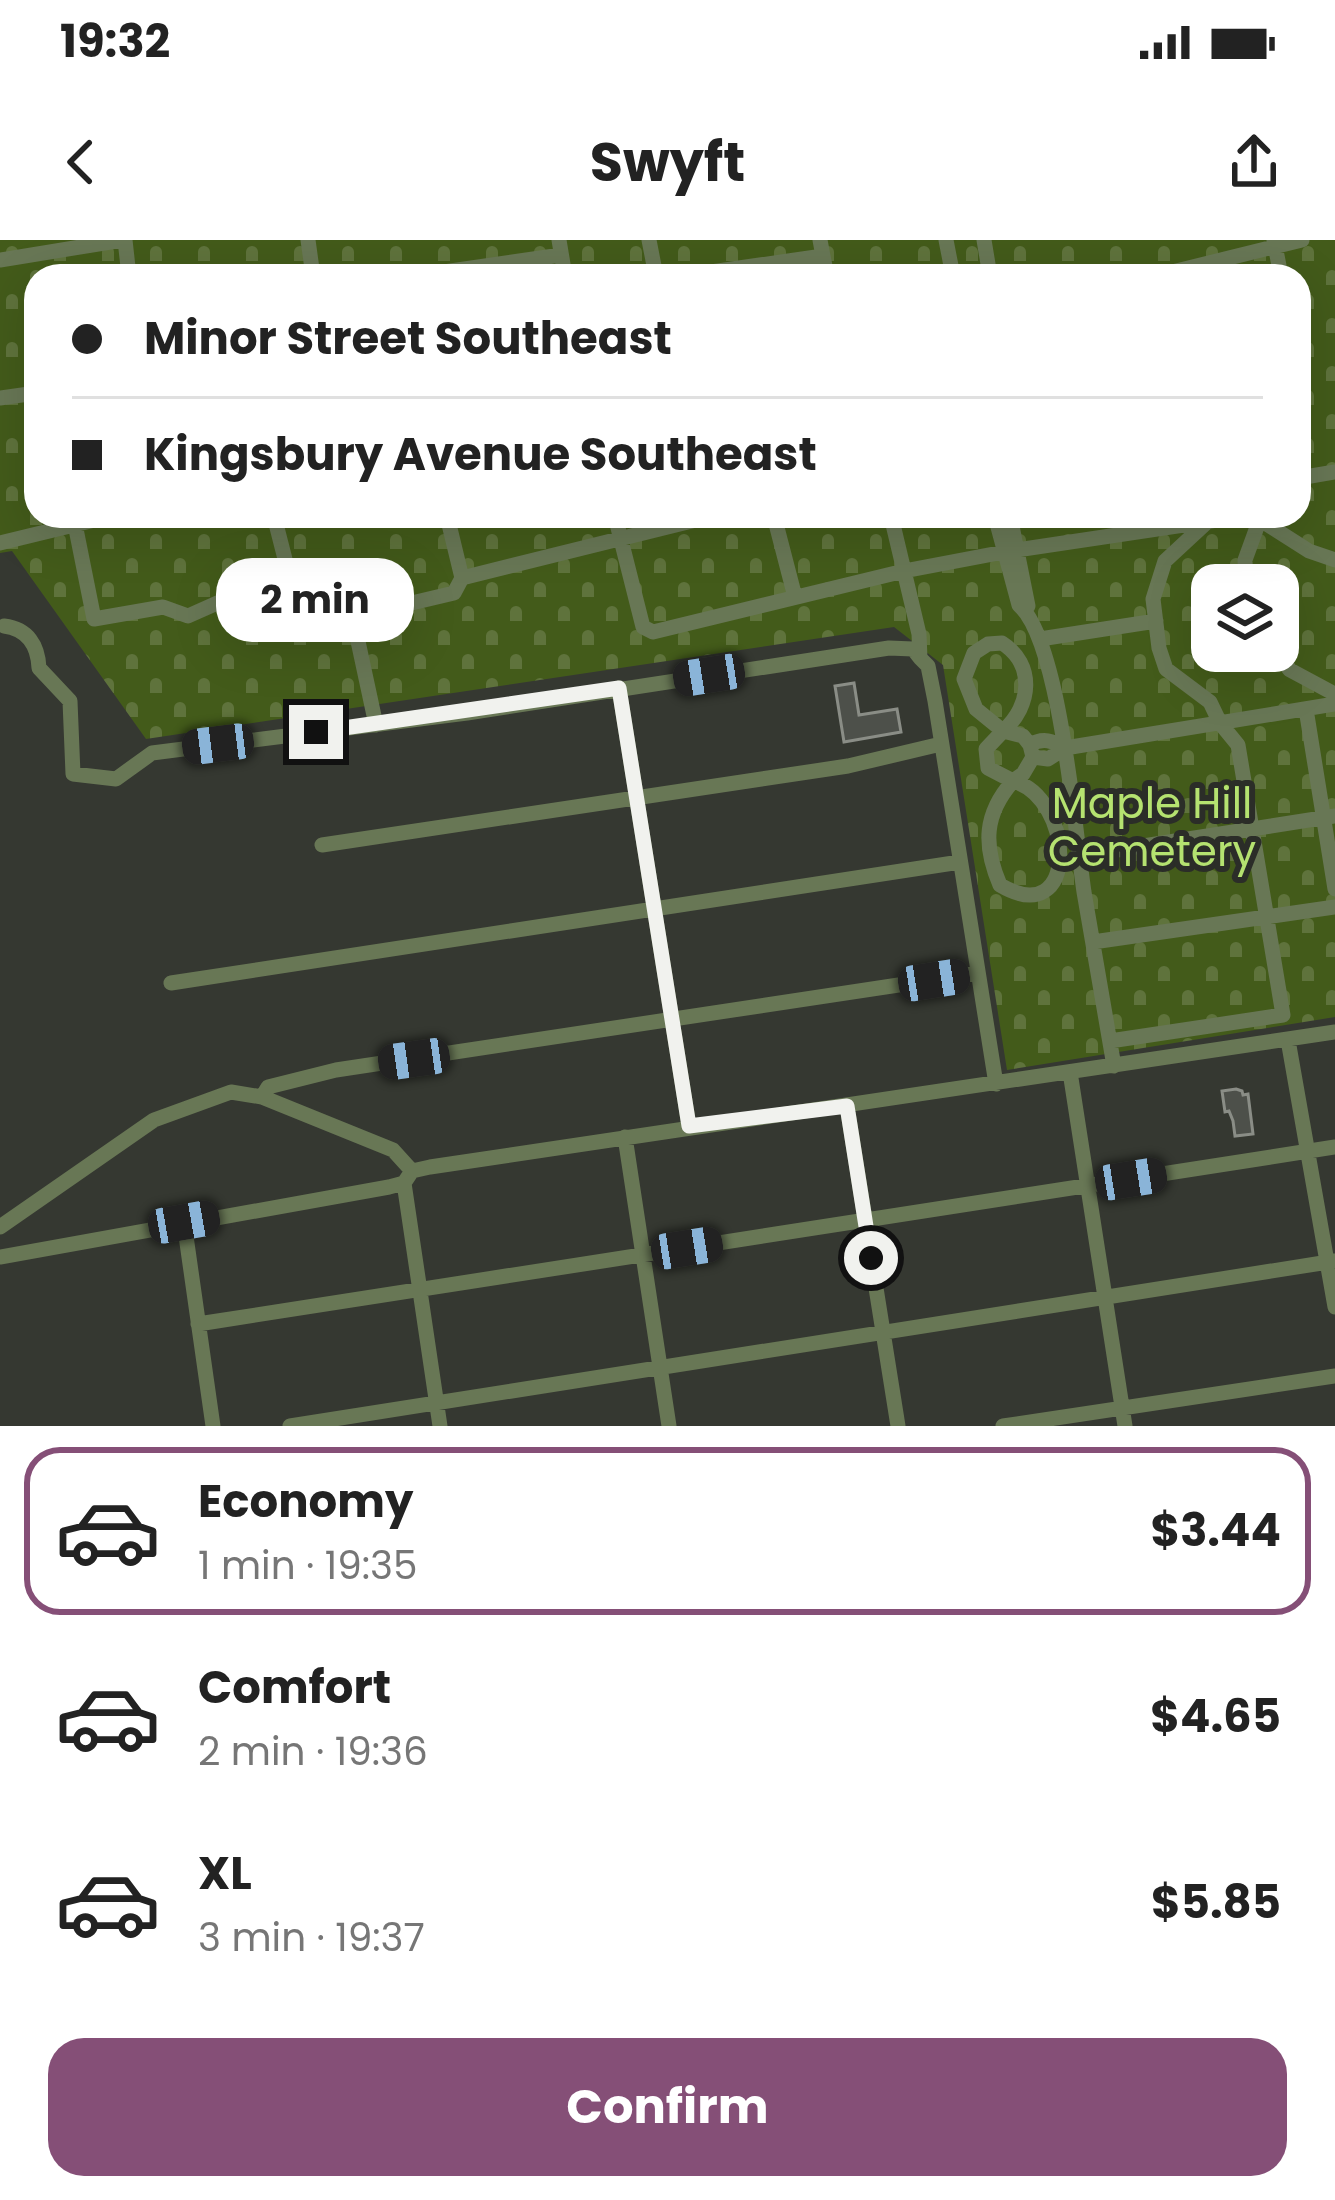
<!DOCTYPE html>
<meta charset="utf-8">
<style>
body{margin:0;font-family:Poppins,sans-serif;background:#f2f2f2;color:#222;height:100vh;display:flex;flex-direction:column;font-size:45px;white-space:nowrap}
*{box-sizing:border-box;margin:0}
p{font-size:39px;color:#767676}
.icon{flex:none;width:66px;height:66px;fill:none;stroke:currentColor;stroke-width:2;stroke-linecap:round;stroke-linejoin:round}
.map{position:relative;height:1186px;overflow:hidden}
.side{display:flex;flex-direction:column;background:#fff;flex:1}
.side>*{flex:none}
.banner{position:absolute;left:24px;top:24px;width:1287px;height:264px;border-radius:36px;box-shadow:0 12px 48px #0002;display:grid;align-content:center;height:264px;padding:0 48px;background:#fff}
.controls{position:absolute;left:1191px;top:324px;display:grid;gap:24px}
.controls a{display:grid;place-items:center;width:108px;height:108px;border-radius:24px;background:#fff;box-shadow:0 12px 48px #0002;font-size:60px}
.end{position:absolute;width:54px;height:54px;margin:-27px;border:15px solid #f1f2ee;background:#111;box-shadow:0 0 0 6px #111}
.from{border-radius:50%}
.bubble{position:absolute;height:84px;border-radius:36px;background:#fff;box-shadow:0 12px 48px #0002;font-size:39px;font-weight:700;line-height:84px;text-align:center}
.car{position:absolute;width:36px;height:72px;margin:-36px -18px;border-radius:15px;box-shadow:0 0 9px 3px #0007;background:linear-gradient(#222 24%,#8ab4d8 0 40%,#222 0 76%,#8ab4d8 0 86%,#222 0)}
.banner b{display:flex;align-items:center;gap:42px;height:114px;font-size:45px}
.banner b+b{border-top:3px solid #e0e0e0}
.banner i{width:30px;height:30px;background:#222}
ul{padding:21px 0 0;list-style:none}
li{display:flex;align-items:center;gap:36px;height:168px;margin:0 24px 18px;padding:0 24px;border:6px solid transparent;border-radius:36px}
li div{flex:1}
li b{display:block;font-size:45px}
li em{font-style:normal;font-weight:700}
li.current{border-color:#854f77}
li>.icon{width:108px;height:108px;stroke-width:1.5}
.button{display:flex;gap:24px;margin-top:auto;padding:24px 48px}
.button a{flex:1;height:138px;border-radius:36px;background:#854f77;color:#fff;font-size:48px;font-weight:700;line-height:138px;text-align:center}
.status{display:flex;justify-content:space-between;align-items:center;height:84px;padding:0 60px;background:#fff;direction:ltr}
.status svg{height:33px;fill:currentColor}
header{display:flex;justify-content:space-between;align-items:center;height:156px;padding:0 48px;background:#fff;font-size:54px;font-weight:700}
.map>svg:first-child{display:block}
</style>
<div class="status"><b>19:32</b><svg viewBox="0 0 49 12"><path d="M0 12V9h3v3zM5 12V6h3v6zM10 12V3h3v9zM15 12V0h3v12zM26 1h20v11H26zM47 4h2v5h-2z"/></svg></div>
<header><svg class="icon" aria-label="back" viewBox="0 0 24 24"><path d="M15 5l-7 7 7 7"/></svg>Swyft<svg class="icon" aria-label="share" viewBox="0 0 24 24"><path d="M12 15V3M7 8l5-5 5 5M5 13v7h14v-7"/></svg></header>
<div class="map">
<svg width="1335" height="1186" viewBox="0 0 1335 1186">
<defs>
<pattern id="cemetery-stones" width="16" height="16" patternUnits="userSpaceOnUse" patternTransform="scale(3)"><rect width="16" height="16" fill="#435b1a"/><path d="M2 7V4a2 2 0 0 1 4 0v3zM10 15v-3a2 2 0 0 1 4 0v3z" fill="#5f733c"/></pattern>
</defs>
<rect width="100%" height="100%" fill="#353831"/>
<path fill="url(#cemetery-stones)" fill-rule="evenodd" d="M0 0H1335V777L1007 830 943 425 894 387 146 499 12 311 0 313ZM36 36H1299V276H36ZM1212 345H1278V411H1212Z"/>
<path fill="#4d504a" stroke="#8a8d86" stroke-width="3" d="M854 443 859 475 897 469 901 492 844 502 835 446Z
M1236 849 1242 851 1243 855 1248 854 1253 894 1235 896 1233 881 1229 871 1225 872 1222 851Z"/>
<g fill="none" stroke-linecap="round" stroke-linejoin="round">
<path stroke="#687755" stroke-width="15" d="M125 0 129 36
M308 0 313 36
M559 0 565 36
M649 0 656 36
M946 0 953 36
M984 0 990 36
M1274 0 1281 36
M823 16 827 36
M0 20 123 0
M416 36 561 15
M683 36 823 16 820 0
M1156 36 1302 0
M0 158 36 153
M1299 238 1335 232
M447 276 462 338
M615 276 643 387 653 392 904 331 1004 312 1244 276
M774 276 795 357
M891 276 919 394 920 418 928 426 935 461 996 844
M995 276 1019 365C1060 401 1075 591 1084 652 1094 710 1104 768 1114 826
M1010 276 1028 366
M1254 276 1309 311 1335 320
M75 284 94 379 163 367 188 376 260 344 271 345 291 383 306 388 454 353 462 338 712 276
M0 303 111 276
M271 345 285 319 274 276
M1246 345 1245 320 1261 276
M353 378 376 485
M4 386C28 389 38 405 39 428L70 461 73 534 116 539 152 513 467 473 889 408 913 409 920 418
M1040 399 1156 381
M1002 403C1035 424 1032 466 1003 491L976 469 964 439 974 413 988 404Z
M1275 411 1290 430 1331 452 1335 464
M619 448 689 886
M1306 469 1335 649
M1030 505 1023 496 1003 491 986 509 988 528 1013 541 1023 534 1033 517
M1065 508C1053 501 1043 497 1030 505L1033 517 1048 519 1065 508 1335 464
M1013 541C1075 558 1080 692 1000 645 983 605 984 574 1013 541Z
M322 605 848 526 941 504
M1079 616 1335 576
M1093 702 1335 667
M171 743 960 622
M1288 800 1335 1067
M1110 801 1283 775 1238 505 1220 483 1210 462 1166 429 1159 408 1153 359 1165 321 1206 283 1204 276
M1070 832 1125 1186
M262 857 268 847 336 830 978 733
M847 866 898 1186
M625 897 669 1186
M404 943 440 1186
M184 982 213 1186
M0 987 154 880 231 852 262 857 393 910 412 931
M0 1017 389 947 404 943 412 931 430 927 1335 792
M198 1084 1335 907
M290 1186 1335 1021
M1003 1186 1335 1136"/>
</g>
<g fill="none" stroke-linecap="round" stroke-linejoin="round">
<path stroke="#f1f2ee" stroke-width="15" d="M316 492 619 448 689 886 847 866 871 1018"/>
</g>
<g text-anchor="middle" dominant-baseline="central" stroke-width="12" stroke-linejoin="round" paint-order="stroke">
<g font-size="42" fill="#b5e270" stroke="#2b2d28">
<text x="1152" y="563">Maple Hill<tspan x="1152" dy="48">Cemetery</tspan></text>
</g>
</g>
</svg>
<div class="controls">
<a><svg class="icon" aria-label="layers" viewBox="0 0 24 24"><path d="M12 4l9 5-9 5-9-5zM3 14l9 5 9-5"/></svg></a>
</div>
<i class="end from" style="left:871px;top:1018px"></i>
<i class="end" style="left:316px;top:492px"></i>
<div class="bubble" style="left:216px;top:318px;width:198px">2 min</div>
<i class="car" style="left:709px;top:435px;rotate:261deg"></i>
<i class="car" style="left:218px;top:504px;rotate:263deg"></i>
<i class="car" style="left:934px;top:740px;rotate:81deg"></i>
<i class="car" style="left:414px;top:819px;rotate:262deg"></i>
<i class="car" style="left:1131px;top:939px;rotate:81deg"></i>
<i class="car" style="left:184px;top:982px;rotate:80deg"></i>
<i class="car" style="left:687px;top:1008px;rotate:81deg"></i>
<div class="banner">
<b><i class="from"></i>Minor Street Southeast</b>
<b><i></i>Kingsbury Avenue Southeast</b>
</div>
</div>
<section class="side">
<ul>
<li class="current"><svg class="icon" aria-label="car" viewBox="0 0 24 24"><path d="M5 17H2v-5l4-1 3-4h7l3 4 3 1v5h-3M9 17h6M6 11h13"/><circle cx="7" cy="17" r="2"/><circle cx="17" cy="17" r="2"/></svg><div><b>Economy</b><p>1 min · 19:35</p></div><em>$3.44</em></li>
<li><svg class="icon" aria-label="car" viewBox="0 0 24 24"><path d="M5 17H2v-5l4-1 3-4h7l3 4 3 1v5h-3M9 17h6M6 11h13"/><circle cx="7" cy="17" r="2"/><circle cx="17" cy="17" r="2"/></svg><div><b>Comfort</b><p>2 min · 19:36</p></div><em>$4.65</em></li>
<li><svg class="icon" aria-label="car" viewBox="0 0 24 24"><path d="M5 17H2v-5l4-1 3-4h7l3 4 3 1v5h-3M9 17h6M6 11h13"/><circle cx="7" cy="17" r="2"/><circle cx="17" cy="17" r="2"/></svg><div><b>XL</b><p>3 min · 19:37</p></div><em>$5.85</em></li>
</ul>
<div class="button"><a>Confirm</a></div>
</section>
